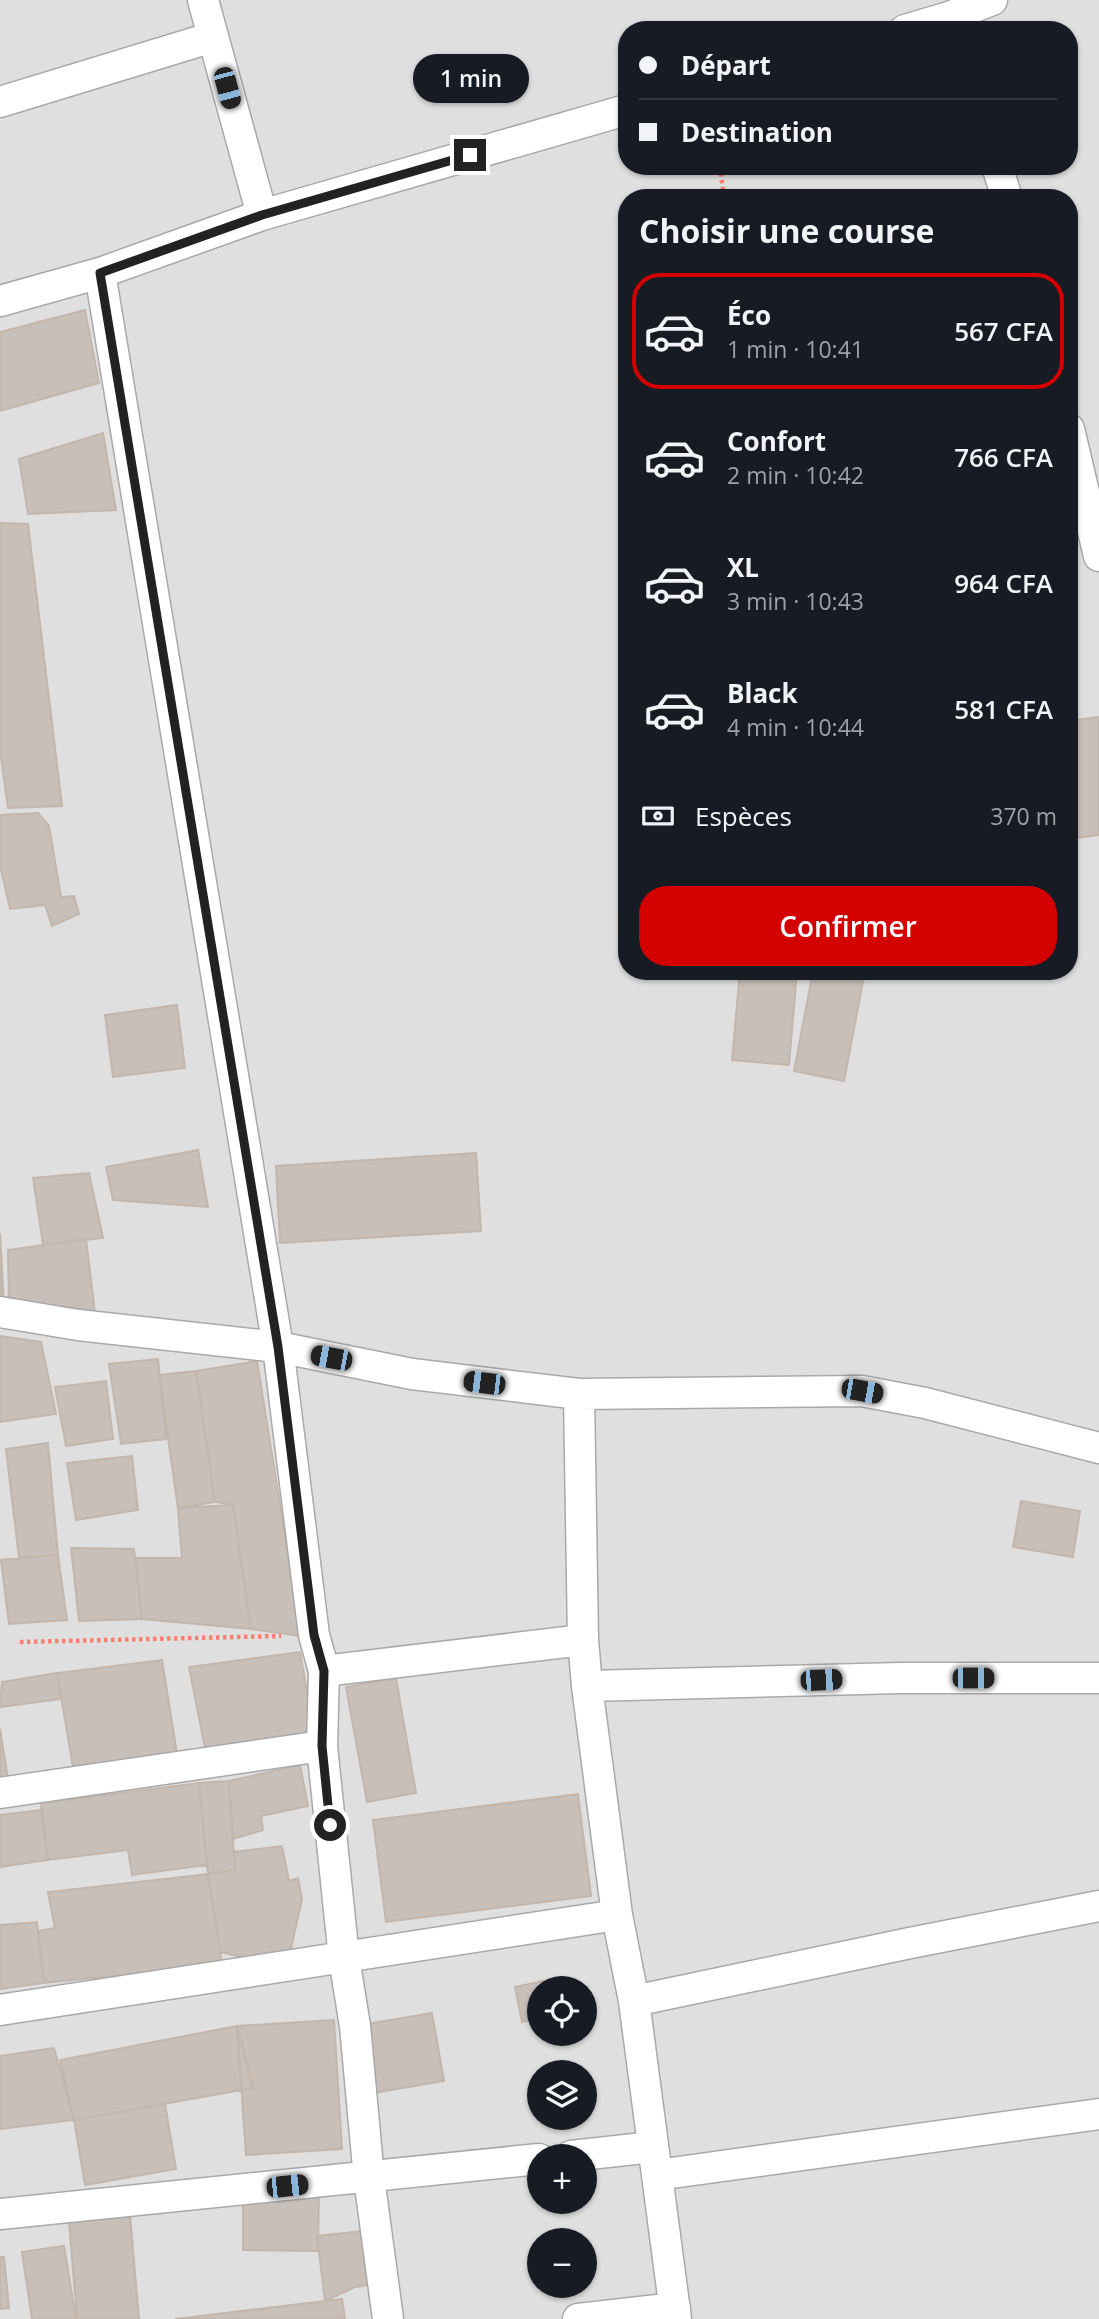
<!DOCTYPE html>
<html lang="fr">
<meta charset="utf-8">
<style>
body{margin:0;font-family:"Open Sans",sans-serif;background:#20242c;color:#f1f3f6;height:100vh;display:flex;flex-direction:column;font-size:26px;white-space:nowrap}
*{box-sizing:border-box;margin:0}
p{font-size:23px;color:#9ea1a6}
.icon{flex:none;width:38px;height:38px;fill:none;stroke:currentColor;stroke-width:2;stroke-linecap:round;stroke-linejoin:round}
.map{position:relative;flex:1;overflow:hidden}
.panel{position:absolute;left:618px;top:189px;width:460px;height:791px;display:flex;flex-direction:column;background:#171b24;border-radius:28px;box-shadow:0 2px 5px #0004}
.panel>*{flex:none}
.hud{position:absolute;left:618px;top:21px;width:460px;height:154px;border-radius:28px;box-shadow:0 2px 5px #0004;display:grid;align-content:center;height:154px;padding:0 21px;background:#171b24}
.tools{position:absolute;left:527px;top:1976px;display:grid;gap:14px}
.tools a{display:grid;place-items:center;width:70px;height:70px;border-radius:50%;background:#171b24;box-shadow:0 2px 5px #0004;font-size:35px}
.end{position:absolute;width:32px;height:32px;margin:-16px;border:9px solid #222;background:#fff;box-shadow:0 0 0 4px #fff}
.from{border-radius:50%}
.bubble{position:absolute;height:49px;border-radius:24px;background:#171b24;box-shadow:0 2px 5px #0004;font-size:23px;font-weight:600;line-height:49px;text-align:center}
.car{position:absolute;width:21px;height:42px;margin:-21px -10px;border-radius:9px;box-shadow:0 0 5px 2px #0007;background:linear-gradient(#222 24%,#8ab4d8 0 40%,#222 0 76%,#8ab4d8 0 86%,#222 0)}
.hud b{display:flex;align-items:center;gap:24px;height:66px;font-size:26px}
.hud b+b{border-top:2px solid #363941}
.hud i{width:18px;height:18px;background:#f1f3f6}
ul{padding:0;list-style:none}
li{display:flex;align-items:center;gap:21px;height:116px;margin:0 14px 10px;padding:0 7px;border:4px solid transparent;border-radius:28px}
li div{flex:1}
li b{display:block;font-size:26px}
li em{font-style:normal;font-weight:600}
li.selected{border-color:#d40000}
li>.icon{width:63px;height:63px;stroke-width:1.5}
h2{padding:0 21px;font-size:32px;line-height:84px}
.pay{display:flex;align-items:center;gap:18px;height:77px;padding:0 21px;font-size:26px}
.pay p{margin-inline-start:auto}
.cta{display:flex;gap:14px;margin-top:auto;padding:14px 21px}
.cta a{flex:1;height:80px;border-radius:28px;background:#d40000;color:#fff;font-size:28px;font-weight:600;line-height:80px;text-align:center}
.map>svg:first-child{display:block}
</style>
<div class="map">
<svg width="1099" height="2319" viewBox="0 0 1099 2319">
<rect width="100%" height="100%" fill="#f2efe9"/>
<path fill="#e0dfdf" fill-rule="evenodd" d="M0 0H1099V2319H0ZM626 30H1069V166H626ZM626 198H1069V971H626ZM539 1988H584V2034H539ZM539 2072H584V2118H539ZM539 2156H584V2202H539ZM539 2240H584V2286H539Z"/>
<path fill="#c7bfb8" stroke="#c4b6ab" stroke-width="2" d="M85 310 99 383 0 411V332Z
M103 433 116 510 28 514 19 459Z
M0 523 28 524 62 806 8 808 0 750Z
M1099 717V835L1069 839V721Z
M38 813 49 826 61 897 74 896 79 914 52 926 45 905 10 909 0 865V815Z
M740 971H797L789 1065 732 1060Z
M813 971H865L844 1081 794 1071Z
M177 1005 185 1068 113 1077 105 1015Z
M198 1150 208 1207 113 1200 106 1167Z
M476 1153 481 1231 280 1243 276 1166Z
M89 1173 103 1238 43 1245 33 1178Z
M0 1233 4 1305H0Z
M86 1239 95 1313 77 1316V1306L62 1309 9 1305 8 1250Z
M0 1336 41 1342 56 1414 0 1422Z
M158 1359 166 1439 121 1444 109 1364Z
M257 1361 301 1636 251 1629 233 1505 215 1502 196 1371Z
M196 1371 215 1502 178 1508 159 1375Z
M106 1381 113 1439 66 1446 55 1387Z
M48 1443 58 1555 19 1558 6 1449Z
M132 1456 138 1510 76 1520 67 1463Z
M1021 1501 1080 1511 1073 1557 1013 1547Z
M233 1505 251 1629 142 1619 135 1558H182L178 1508Z
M71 1548 134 1549 142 1619 79 1621Z
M58 1555 67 1620 9 1624 1 1560Z
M300 1652 314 1733 205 1748 189 1667Z
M162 1660 177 1754 73 1767 57 1673Z
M57 1673 61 1699 0 1707 2 1682Z
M396 1678 416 1793 367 1802 346 1687Z
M0 1729 8 1779H0Z
M300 1765 308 1806 261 1816 263 1830 233 1839 229 1781Z
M229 1781 235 1870 208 1874 199 1783Z
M199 1783 207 1865 132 1875 128 1850 48 1860 41 1803Z
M578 1794 591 1896 386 1922 373 1820Z
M41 1810 48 1860 0 1867V1815Z
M282 1846 289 1881 298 1878 302 1899 289 1958 263 1962 220 1952 208 1874 235 1870 234 1852Z
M208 1874 222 1965 44 1983 38 1931 55 1928 48 1892Z
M37 1922 44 1983 0 1989V1925Z
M562 1977 564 1988H539V2018L522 2022 515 1987Z
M432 2013 444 2081 367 2094 355 2026Z
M334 2020 342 2149 246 2155 237 2026Z
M237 2026 253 2088 74 2120 60 2060Z
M54 2048 74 2120 0 2129V2056Z
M165 2104 176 2169 85 2185 74 2120Z
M243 2191 319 2192 318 2251 243 2250Z
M129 2203 139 2319H77L68 2209Z
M362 2231 369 2285 355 2287 325 2301 317 2236Z
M64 2246 76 2319H32L22 2252Z
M0 2257H4L9 2308 0 2309Z
M342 2299 345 2319H175L325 2301Z"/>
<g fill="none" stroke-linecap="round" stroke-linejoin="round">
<defs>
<path id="street" d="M203 0 262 215
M905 30 949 17 992 0
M0 102 213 37
M997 166 1007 198
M100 273 278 1347 314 1635 324 1671 583 1640
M0 301 100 273 262 215 626 110
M1069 429 1099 556
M0 1312 78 1325 278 1347 412 1374 579 1394 862 1391 925 1403 1099 1448
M579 1394 583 1640 587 1686 617 1915 634 2001 676 2319
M324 1671 322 1746 344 1958 355 2026 369 2178 388 2319
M587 1686 900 1678H1099
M0 1793 322 1746
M634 2001 910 1943 1099 1906
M0 2010 617 1915
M571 2156 653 2147
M657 2175 1099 2114
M0 2214 539 2159
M578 2319 675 2308"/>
</defs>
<use href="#street" stroke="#a9a9a9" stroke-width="33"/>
<path stroke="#fa8072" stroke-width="4.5" stroke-dasharray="3.5 3.5" stroke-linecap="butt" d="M720 166 724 198
M20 1642 281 1636"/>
<use href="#street" stroke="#fff" stroke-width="30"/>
</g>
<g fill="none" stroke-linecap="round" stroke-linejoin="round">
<path stroke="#222" stroke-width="9" d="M330 1825 322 1746 324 1671 314 1635 278 1347 100 273 262 215 470 155"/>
</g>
</svg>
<div class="tools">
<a><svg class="icon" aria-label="locate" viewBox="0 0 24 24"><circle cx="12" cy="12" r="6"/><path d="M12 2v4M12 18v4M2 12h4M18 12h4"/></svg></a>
<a><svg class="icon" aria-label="layers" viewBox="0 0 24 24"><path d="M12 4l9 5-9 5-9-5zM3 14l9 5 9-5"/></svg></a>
<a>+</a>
<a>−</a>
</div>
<i class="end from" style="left:330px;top:1825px"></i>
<i class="end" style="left:470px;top:155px"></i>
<div class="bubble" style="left:413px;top:54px;width:116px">1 min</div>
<i class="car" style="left:227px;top:88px;rotate:165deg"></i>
<i class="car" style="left:331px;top:1358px;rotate:281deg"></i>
<i class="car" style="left:484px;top:1383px;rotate:277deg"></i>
<i class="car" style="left:862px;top:1391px;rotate:100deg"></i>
<i class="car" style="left:973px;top:1678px;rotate:90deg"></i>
<i class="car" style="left:821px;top:1680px;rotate:88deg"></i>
<i class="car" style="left:287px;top:2186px;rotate:84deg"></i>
<div class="hud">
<b><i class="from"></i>Départ</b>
<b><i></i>Destination</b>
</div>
<section class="panel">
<h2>Choisir une course</h2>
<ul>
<li class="selected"><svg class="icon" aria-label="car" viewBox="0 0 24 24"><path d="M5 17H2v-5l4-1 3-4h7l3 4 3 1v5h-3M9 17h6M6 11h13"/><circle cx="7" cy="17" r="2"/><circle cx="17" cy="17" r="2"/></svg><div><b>Éco</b><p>1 min · 10:41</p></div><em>567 CFA</em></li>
<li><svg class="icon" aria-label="car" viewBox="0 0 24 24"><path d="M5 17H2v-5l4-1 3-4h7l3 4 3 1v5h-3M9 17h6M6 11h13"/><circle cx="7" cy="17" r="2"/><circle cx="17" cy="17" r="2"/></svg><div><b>Confort</b><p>2 min · 10:42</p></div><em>766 CFA</em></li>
<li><svg class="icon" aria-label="car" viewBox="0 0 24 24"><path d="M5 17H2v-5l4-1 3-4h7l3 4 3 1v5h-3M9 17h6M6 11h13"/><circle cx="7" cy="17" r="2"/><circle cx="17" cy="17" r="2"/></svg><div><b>XL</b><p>3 min · 10:43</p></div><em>964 CFA</em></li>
<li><svg class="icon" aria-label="car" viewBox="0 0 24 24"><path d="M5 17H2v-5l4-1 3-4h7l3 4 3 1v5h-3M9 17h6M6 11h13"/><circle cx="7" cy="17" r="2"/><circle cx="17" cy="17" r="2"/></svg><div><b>Black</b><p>4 min · 10:44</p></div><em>581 CFA</em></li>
</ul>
<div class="pay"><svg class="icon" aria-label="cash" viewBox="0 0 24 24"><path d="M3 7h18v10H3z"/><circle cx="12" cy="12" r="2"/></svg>Espèces<p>370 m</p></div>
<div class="cta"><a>Confirmer</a></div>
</section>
</div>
